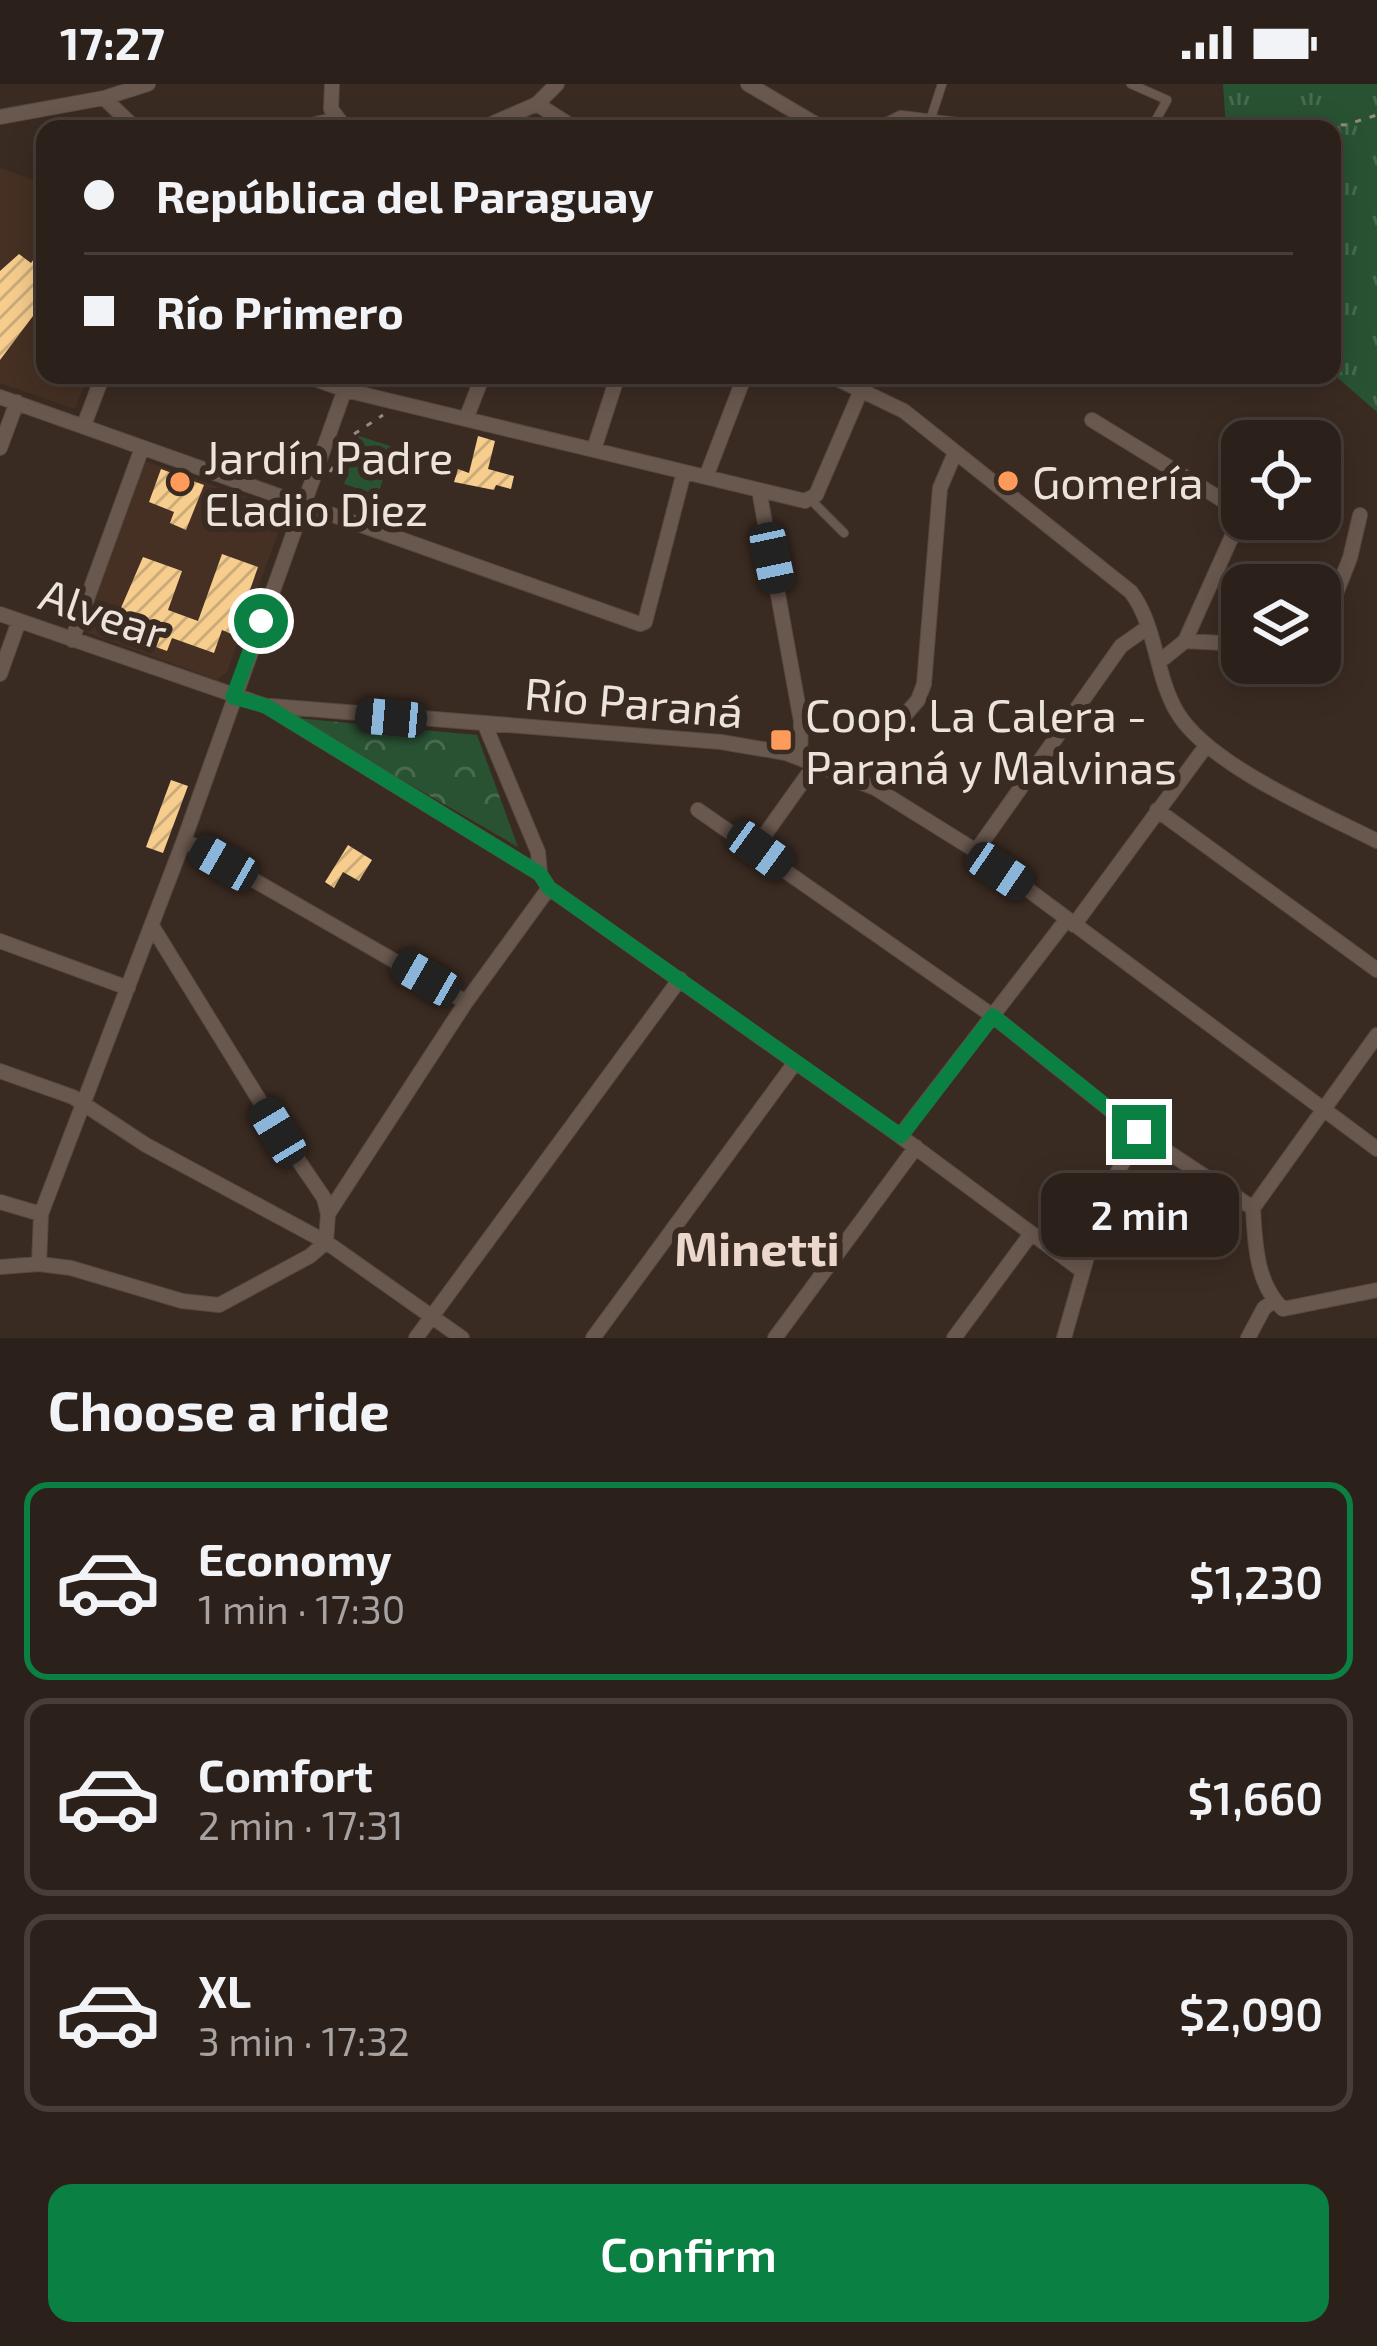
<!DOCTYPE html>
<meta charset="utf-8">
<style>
body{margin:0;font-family:"Exo 2",sans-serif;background:#382d27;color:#f1f3f6;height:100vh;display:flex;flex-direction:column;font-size:45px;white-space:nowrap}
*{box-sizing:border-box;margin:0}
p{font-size:39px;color:#a6a3a2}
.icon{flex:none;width:66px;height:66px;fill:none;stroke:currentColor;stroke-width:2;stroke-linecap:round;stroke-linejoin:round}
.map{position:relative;height:1254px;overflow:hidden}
.panel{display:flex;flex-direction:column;background:#2c201a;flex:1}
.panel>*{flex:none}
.banner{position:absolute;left:36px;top:36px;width:1305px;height:264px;border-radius:24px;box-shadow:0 6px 30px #0003,0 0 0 3px #483e39;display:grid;align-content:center;height:264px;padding:0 48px;background:#2c201a}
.buttons{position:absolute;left:1221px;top:336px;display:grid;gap:24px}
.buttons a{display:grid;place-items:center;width:120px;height:120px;border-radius:24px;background:#2c201a;box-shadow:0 6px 30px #0003,0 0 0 3px #483e39;font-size:60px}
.end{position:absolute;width:54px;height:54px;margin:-27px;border:15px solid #0b8043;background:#fff;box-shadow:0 0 0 6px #fff}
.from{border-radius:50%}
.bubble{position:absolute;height:84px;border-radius:24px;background:#2c201a;box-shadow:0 6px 30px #0003,0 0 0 3px #483e39;font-size:39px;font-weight:600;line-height:84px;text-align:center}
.car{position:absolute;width:36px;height:72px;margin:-36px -18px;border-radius:15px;box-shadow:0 0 9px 3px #0007;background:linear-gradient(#222 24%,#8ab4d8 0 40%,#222 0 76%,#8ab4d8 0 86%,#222 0)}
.banner b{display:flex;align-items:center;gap:42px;height:114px;font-size:45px}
.banner b+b{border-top:3px solid #483e39}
.banner i{width:30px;height:30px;background:#f1f3f6}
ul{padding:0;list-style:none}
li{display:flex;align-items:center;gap:36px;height:198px;margin:0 24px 18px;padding:0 24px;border:6px solid #483e39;border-radius:24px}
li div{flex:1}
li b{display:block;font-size:45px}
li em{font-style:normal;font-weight:600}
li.current{border-color:#0b8043}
li>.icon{width:108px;height:108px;stroke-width:1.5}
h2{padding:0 48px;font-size:54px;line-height:144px}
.cta{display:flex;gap:24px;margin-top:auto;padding:24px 48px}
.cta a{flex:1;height:138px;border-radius:24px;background:#0b8043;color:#fff;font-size:48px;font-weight:600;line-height:138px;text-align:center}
.status{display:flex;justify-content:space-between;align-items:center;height:84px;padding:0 60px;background:#2c201a;direction:ltr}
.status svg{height:33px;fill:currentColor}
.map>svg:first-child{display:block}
</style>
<div class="status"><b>17:27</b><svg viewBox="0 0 49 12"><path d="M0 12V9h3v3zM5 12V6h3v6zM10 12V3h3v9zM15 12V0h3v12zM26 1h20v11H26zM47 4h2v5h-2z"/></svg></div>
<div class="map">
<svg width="1377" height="1254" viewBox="0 0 1377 1254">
<defs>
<pattern id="grass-tufts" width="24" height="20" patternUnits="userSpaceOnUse" patternTransform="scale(3)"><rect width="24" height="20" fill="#295233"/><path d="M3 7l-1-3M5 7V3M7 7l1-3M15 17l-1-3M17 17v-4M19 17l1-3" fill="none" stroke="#486b50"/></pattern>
<pattern id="park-crowns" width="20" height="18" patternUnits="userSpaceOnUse" patternTransform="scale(3)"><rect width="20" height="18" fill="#295233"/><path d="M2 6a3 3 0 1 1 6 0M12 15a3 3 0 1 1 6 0" fill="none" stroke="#486b50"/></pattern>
<pattern id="building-hatch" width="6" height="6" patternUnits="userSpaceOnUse" patternTransform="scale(3)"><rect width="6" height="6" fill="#f7cd8d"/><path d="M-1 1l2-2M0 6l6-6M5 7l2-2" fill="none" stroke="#cbab7a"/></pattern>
</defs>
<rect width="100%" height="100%" fill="#3a2b22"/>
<path fill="#453023" d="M0 84 45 100V291H88L75 325 0 299Z
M145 377 275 423 281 441 227 588 217 596 83 547Z"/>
<path fill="url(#grass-tufts)" d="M1223 0H1377V328L1332 289V45H1226Z"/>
<path fill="url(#park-crowns)" d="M295 634 477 651 518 763Z"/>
<path fill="#295233" d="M359 352 393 363 378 411 344 400Z"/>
<path fill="url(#building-hatch)" d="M45 160V229L39 224 0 276V187L19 170 31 179Z
M478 352 495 357 488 385 514 392 511 405 496 401 494 406 454 398 458 385 469 389Z
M161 385 204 401 186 446 170 439 174 428 149 418Z
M222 470 258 483 234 551 222 546 214 569 172 554 167 567 111 547 143 473 182 487 168 526 198 537Z
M171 696 188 702 163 769 146 763Z
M348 761 372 776 359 797 343 788 334 804 325 798Z"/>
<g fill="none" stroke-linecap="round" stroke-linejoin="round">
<defs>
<path id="service" d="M1131 0 1167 16 1151 45
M930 37 942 0
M811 416 844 449"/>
<path id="minor" d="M332 0 331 25 346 45
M748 0 824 45
M104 14 136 45
M537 20 576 45
M0 33 104 14 148 0
M295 45 337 35
M480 45 537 20 557 0
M879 45 901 34 990 45
M304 291 345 306 805 417 816 411 862 304
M829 291 904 327 1131 508C1157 543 1155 591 1177 628 1208 681 1322 729 1377 757
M0 313 640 540 645 538 684 388
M466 335 483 291
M1092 336 1242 428
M84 341 103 291
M0 364 17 318
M594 365 618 291
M706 393 745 291
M759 406 801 637 800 673
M0 530 266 622 540 790 549 804 900 1052 1081 1186
M1320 550 1350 474 1360 431
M72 556 142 364
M1185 557 1242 560
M1159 578 1185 557 1242 430
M1295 579 1306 584 1308 579
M0 590 19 537
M271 622 721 658 786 669 875 704 976 767 1377 1065
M905 631 918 616 924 600 940 404 955 369
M485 641 538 768 540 790
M698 726 993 932 1139 1049 1253 1124C1255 1159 1256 1200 1283 1225L1377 1206
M1157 726 1377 886
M184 756 466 918
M761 767 766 749 816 679
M976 767 1121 562 1148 543
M1074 841 1206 662
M152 842 279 1048 324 1114 328 1130
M0 857 128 904
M0 987 73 1013 146 1061 326 1158 462 1254
M900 1052 1067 835
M0 1118 41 1130
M1253 1124 1377 951
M39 1180 41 1130 184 756 350 291
M0 1183 39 1180 71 1184 182 1217 219 1221 310 1172 326 1158 328 1130 466 918 549 804
M416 1254 680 895
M593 1254 794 980
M775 1254 916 1063
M954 1254 1031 1150
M1064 1254 1104 1113 1139 1049
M1248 1254 1264 1224 1274 1217"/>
</defs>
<use href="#service" stroke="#564942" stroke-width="10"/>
<use href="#minor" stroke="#564942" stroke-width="16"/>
<path stroke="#968982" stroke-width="3" stroke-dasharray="6 9" stroke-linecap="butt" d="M1313 45 1320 39 1345 41 1377 31
M330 388 354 350 383 331"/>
<use href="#service" stroke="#69584e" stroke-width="8"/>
<use href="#minor" stroke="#69584e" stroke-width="14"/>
</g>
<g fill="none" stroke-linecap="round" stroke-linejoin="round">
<path stroke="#0b8043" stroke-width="15" d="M261 537 233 613 266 622 540 790 549 804 901 1052 993 932 1139 1048"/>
</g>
<g fill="#ff9b5a" stroke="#3a2b22" stroke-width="4.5">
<circle cx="1008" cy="397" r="12"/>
<circle cx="180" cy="398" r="12"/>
<rect x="769" y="644" width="24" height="24" rx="6"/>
</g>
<g text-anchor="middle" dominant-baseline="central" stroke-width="12" stroke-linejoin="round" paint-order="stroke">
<g font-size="45" fill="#ede3dd" stroke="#3a2b22" text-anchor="start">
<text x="204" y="372">Jardín Padre<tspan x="204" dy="52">Eladio Diez</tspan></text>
<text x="1032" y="397">Gomería</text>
<text x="805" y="630">Coop. La Calera -<tspan x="805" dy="52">Paraná y Malvinas</tspan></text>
</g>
<g font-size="45" fill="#ede3dd" stroke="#3a2b22">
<text transform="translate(104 528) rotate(19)">Alvear</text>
<text transform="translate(634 617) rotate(5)">Río Paraná</text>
</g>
<g font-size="48" font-weight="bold" fill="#ecd7cc" stroke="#3a2b22">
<text x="757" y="1163">Minetti</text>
</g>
</g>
</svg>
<div class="buttons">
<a><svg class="icon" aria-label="locate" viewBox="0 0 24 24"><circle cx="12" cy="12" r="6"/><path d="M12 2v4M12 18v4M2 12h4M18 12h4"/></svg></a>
<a><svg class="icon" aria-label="layers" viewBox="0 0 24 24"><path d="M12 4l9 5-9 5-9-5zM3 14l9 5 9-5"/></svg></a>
</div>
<i class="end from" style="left:261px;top:537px"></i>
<i class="end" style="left:1139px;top:1048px"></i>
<div class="bubble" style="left:1041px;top:1089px;width:198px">2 min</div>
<i class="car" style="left:772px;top:474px;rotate:168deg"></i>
<i class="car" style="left:391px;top:634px;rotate:275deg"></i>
<i class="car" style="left:760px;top:766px;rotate:126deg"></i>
<i class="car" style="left:224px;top:779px;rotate:300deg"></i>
<i class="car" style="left:1000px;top:787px;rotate:124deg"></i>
<i class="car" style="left:426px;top:894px;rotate:300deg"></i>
<i class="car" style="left:278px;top:1048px;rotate:329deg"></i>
<div class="banner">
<b><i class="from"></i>República del Paraguay</b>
<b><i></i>Río Primero</b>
</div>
</div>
<section class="panel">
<h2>Choose a ride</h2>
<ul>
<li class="current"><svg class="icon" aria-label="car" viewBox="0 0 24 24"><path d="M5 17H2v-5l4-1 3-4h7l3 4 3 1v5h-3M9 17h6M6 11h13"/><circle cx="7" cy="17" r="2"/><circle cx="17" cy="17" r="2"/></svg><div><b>Economy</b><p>1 min · 17:30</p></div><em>$1,230</em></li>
<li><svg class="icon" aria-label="car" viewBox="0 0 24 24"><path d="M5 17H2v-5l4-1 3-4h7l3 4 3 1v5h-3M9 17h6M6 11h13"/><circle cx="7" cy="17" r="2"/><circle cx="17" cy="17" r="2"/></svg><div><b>Comfort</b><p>2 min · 17:31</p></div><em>$1,660</em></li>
<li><svg class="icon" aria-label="car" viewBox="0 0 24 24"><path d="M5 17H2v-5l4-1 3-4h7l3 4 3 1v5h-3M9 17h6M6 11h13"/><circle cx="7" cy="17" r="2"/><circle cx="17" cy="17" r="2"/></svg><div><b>XL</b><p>3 min · 17:32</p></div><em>$2,090</em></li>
</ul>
<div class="cta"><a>Confirm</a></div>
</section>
